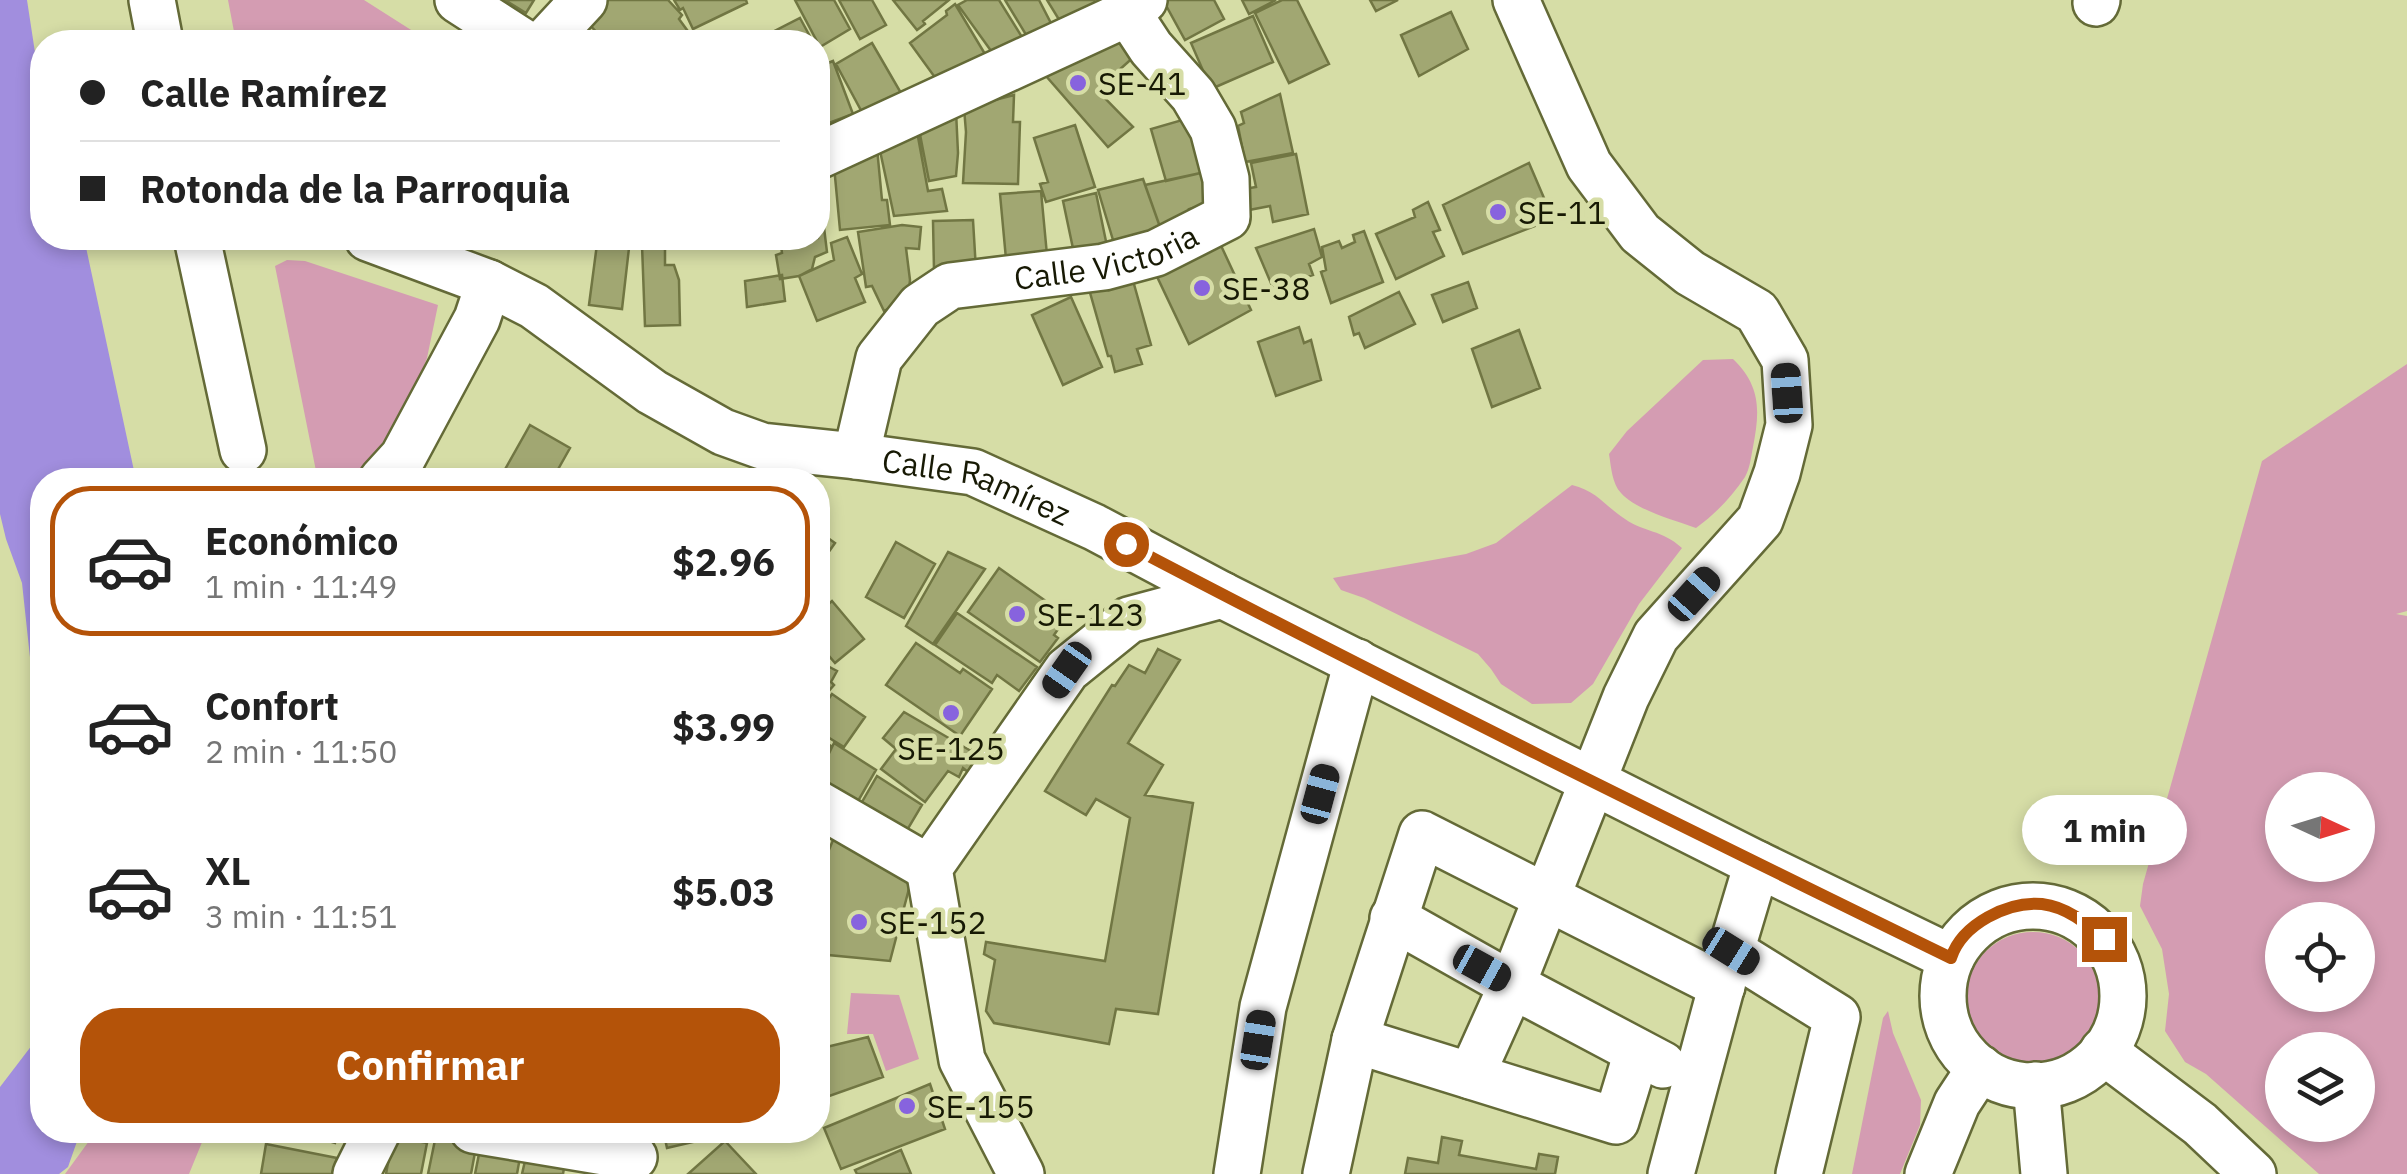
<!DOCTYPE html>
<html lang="es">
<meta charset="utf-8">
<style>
body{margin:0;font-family:"IBM Plex Sans",sans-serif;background:#f6f6f6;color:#222;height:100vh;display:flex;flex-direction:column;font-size:38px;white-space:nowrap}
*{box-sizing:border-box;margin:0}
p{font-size:32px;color:#767676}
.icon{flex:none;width:55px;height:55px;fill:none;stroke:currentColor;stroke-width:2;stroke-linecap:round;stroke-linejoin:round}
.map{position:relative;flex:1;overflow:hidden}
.drawer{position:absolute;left:30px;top:468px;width:800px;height:675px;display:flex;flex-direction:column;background:#fff;border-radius:40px;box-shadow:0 5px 15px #0003}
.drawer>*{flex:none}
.banner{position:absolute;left:30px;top:30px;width:800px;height:220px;border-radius:40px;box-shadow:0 5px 15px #0003;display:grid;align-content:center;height:220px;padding:0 50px;background:#fff}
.needle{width:65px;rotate:94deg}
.fabs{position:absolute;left:2265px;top:772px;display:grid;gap:20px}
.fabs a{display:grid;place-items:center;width:110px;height:110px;border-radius:50%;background:#fff;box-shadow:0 5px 15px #0003;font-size:50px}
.end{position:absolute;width:45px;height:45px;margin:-22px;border:12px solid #b45309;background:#fff;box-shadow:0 0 0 5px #fff}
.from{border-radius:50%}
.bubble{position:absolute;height:70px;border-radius:35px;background:#fff;box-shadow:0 5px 15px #0003;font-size:32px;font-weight:700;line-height:70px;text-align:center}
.car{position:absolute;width:30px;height:60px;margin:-30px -15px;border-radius:12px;box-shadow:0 0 8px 2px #0007;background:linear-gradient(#222 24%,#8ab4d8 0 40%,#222 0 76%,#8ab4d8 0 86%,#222 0)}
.banner b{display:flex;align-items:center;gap:35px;height:95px;font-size:38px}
.banner b+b{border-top:2px solid #e0e0e0}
.banner i{width:25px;height:25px;background:#222}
ul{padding:18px 0 0;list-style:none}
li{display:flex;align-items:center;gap:30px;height:150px;margin:0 20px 15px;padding:0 30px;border:5px solid transparent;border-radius:40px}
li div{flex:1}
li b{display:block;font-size:38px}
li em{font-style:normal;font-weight:700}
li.current{border-color:#b45309}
li>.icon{width:90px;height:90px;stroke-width:1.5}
.action{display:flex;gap:20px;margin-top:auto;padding:20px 50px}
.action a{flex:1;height:115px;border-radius:40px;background:#b45309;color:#fff;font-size:40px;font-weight:700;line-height:115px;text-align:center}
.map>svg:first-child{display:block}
</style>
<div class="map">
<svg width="2407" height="1174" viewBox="0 0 2407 1174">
<rect width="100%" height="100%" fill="#d6dda6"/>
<path fill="#d49cb2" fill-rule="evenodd" d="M228 0H364L430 42H236Z
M287 260 305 261 438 305 427 358 421 374 391 446 368 475 316 471 275 266Z
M1733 359C1761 386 1760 411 1753 447 1751 457 1750 468 1745 477 1731 498 1715 514 1696 528 1674 520 1636 510 1621 493 1612 484 1611 466 1609 454L1627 431 1703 360Z
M2407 364V611L2396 614 2407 616V1174H2319L2206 1074 2185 1062 2165 1031 2169 994 2162 949 2140 906 2143 884 2262 461ZM2282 790H2358V865H2282ZM2282 920H2358V995H2282ZM2282 1050H2358V1125H2282Z
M1572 485C1597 491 1605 506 1625 519 1645 533 1661 529 1682 548L1639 604 1593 684 1571 703 1532 704 1501 684 1491 669 1478 654 1364 598 1341 590 1333 578 1466 554 1496 543Z
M1966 999a67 67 0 1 1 134 0a67 67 0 1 1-134 0Z
M851 993 899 995 919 1059 886 1071 873 1034H847Z
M1888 1011 1893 1033 1921 1100 1920 1125 1900 1174H1852L1883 1018Z
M97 1130H207L189 1174H65Z"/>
<path fill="#a18ede" d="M0 0H27L36 59 42 82V238H84L136 480H42V790L32 723V676L22 583 6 539 0 514Z
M42 1032V1130H81L68 1167 59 1174H0V1087Z"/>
<path fill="#a1a772" stroke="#717643" stroke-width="2.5" d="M505 0H534L526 13Z
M608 0H668L682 15 679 19 687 30 668 42H606L586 21Z
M674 0H746L747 3 693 29 683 8 680 10Z
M795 0H834L850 29 820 47Z
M839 0H872L886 25 860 39Z
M893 0H949L923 21 925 24 917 30Z
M967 0H999L1030 50 1002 66 958 5Z
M1005 0H1039L1055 31 1031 43Z
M1047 0H1094L1100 10 1066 31Z
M1163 0H1214L1224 19 1185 40Z
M1242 0H1276L1249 14Z
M1282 0H1297L1329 64 1289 83 1255 13Z
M1370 0H1398L1376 11Z
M955 4 988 59 939 83 910 43 947 15 946 11Z
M1451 12 1468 49 1419 76 1401 35Z
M1253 16 1273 62 1211 89 1191 43Z
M800 18 813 42H753Z
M1119 27 1138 53 1097 90 1133 127 1108 147 1046 76Z
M872 43 901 93 863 114 836 64Z
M833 61 853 114 818 127V67Z
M1280 94 1293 153 1245 162 1238 126 1244 123 1241 112Z
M1014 95 1013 122H1020L1018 184 963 183 966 132 964 108Z
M956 111 958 153 956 176 929 181 917 119Z
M1196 116 1205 172 1166 181 1151 129Z
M1075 125 1095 187 1046 202 1040 184 1048 182 1034 138Z
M916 126 928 191 942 189 947 211 894 216 876 132Z
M877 148 882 200H887L890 225 840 230 833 155Z
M1296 154 1308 214 1273 222 1270 206 1249 210 1244 189 1256 187 1251 163Z
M1529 163 1553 219 1463 254 1443 205Z
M1205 172 1210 203 1189 209 1191 217 1160 227 1145 185Z
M1143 179 1160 227 1116 250 1098 190Z
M1041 191 1047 255 1006 259 1000 194Z
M1096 193 1108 251 1075 258 1063 201Z
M820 195 827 252 815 257 812 269 799 276 780 279 776 255 782 253 780 238H818V196Z
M1428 202 1440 230 1433 232 1444 256 1396 279 1376 234 1415 217 1413 210Z
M973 220 976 270H934L933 221Z
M902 225 921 227 919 249 906 248 910 280 908 298 884 311 872 286 866 287 858 232Z
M1314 229 1322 257 1309 264 1313 275 1273 288 1256 248Z
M1364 231 1383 282 1331 303 1321 272 1326 270 1322 247 1339 241 1342 248 1355 242 1353 235Z
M847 237 862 274 855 278 865 302 817 321 799 276 834 260 831 243Z
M1217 237 1251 310 1189 344 1152 266Z
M597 244 629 248 622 309 589 305Z
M665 244V265H674L679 280 680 325 645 326 642 245Z
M782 275 785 301 747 307 745 281Z
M1132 277 1151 345 1137 349 1142 364 1115 372 1111 356H1108L1089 289Z
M1468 282 1477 308 1443 322 1432 295Z
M1399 292 1415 324 1365 348 1359 333 1354 335 1349 317Z
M1071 297 1102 367 1063 385 1032 315Z
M1299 327 1304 343 1311 340 1321 380 1276 396 1258 342Z
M1519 330 1540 388 1492 407 1472 349Z
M530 425 570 448 552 480H499Z
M417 466 444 480H410Z
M818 531 835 543 818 567Z
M896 542 935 564 904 618 866 597Z
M948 552 985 569 933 644 906 626Z
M999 568 1067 616 1054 635 1058 638 1040 662 968 612Z
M832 601 864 639 835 663 818 643V613Z
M957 613 1037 667 1019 691 997 675 992 683 935 645Z
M916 643 960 673 963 669 992 689 960 736 886 685Z
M1158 649 1180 660 1128 743 1163 765 1145 795 1193 803 1158 1014 1116 1009 1109 1044 994 1023 986 1011 995 960 984 954 986 942 1105 961 1130 818 1096 799 1086 815 1045 791 1112 685 1115 686 1129 665 1145 673Z
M818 661 837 671 831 682 834 685 818 703Z
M832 694 865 717 844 747 818 731V714Z
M904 712 971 751 975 746 981 750 968 772 963 768 959 777 948 771 925 802 881 769 896 749 883 738Z
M818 737 831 746 818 765Z
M834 743 876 770 854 808 818 787V776Z
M877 776 922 805 906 832 858 809Z
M836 833 911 881 890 961 818 954V891L826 857Z
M868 1037 883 1077 818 1100V1049Z
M930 1084 945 1129 841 1169 824 1128Z
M292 1130H339L335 1143Z
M663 1130H712L714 1137 667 1148Z
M439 1135 456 1138 455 1143 476 1147 471 1174H428L435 1140H438Z
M393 1136 427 1143 421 1174H386Z
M1442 1137 1462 1141 1459 1155 1536 1169 1539 1154 1558 1157 1555 1174H1405L1408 1158 1438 1163Z
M725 1141 756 1174H688Z
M266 1144 337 1158 332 1174H261Z
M480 1149 520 1157 517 1174H475Z
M901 1150 911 1174H857L855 1170Z
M525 1161 564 1168 563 1174H522Z"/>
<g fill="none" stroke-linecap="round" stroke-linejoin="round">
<defs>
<g id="minor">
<path d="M152 0 160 42"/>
<path d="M458 0 523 42"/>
<path d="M2096 3 2097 0"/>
<path d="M545 42 584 0"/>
<path d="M818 156 1128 13 1144 0"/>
<path d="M197 238 243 450"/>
<path id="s1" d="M368 238 489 283 534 306 652 392 723 432 762 446 856 456 973 472 1094 527 1222 595 1757 864 1951 958"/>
<path id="s2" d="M856 456 879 358 920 306 950 286 1104 267 1156 253 1227 217 1226 179 1213 129 1193 95 1151 48 1128 13"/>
<path d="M382 480 403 457 477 319 489 283"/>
<path d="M818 804 929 868"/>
<circle cx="2033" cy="996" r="90"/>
<path d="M1393 918 1512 985 1663 1065"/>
<path d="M1731 951 1757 864"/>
<path d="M1355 1040 1616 1121 1637 1052"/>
<path d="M2103 1051 2200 1124 2253 1174"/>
<path d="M1471 1076 1512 985 1626 697 1656 636 1760 520 1777 473 1789 425 1785 360 1757 312 1690 273 1640 233 1589 165 1516 0"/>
<path d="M2036 1085 2044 1174"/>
<path d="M473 1130 634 1157"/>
<path d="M356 1174 378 1130"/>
<path d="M1021 1174 962 1060 929 868 1067 670 1129 620 1222 595"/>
<path d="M1237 1174 1263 1007 1357 662"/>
<path d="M1326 1174 1355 1040 1422 834 1722 986"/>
<path d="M1671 1174 1731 951 1837 1017 1799 1174"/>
<path d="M1928 1174 1957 1103 1980 1068"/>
</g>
</defs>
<use href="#minor" stroke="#646a37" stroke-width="50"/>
<use href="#minor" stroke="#fff" stroke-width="45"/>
</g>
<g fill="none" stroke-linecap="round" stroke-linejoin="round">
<path stroke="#b45309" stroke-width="12" d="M1126 544C1398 687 1675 823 1951 958 1962 924 2008 901 2042 904 2067 907 2086 923 2104 939"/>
</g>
<g fill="#8763de" stroke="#d6dda6" stroke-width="4">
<circle cx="1078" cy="83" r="10"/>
<circle cx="1498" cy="212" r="10"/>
<circle cx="1202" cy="288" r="10"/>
<circle cx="1017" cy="614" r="10"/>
<circle cx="951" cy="713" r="10"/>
<circle cx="859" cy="922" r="10"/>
<circle cx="907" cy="1106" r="10"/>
</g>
<g text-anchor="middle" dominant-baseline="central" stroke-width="9" stroke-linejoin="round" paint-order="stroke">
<g font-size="32" fill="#171904" stroke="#d6dda6" text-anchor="start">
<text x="1098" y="83">SE-41</text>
<text x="1518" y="212">SE-11</text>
<text x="1222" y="288">SE-38</text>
<text x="1037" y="614">SE-123</text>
<text x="951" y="748" text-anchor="middle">SE-125</text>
<text x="879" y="922">SE-152</text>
<text x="927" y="1106">SE-155</text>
</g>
<g font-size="32" fill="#171904" stroke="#d6dda6">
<text stroke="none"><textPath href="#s2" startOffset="362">Calle Victoria</textPath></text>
<text stroke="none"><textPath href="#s1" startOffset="668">Calle Ramírez</textPath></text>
</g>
</g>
</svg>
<div class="fabs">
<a><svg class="needle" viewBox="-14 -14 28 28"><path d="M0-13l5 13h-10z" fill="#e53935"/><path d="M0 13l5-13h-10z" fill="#767676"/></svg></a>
<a><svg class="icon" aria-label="locate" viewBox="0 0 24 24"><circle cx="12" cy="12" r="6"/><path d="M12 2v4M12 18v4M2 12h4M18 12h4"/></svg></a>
<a><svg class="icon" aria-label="layers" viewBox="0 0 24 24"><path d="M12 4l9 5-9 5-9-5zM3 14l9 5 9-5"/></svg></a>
</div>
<i class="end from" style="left:1126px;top:544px"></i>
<i class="end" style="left:2104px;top:939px"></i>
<div class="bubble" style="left:2022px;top:795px;width:165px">1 min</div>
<i class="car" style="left:1787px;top:393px;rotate:356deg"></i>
<i class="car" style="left:1694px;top:594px;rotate:42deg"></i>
<i class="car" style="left:1067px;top:670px;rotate:215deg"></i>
<i class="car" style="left:1320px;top:794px;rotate:15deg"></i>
<i class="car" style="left:1731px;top:951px;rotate:122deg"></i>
<i class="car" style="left:1482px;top:968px;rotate:119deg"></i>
<i class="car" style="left:1258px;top:1040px;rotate:9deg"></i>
<div class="banner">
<b><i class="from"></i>Calle Ramírez</b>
<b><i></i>Rotonda de la Parroquia</b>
</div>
<section class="drawer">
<ul>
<li class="current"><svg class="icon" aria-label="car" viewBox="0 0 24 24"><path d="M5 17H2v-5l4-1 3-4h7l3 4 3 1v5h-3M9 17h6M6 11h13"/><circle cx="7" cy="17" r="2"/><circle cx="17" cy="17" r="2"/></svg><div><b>Económico</b><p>1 min · 11:49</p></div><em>$2.96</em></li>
<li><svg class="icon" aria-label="car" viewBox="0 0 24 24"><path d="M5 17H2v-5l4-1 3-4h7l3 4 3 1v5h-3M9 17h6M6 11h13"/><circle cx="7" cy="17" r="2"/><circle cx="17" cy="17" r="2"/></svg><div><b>Confort</b><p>2 min · 11:50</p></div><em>$3.99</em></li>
<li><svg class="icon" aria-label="car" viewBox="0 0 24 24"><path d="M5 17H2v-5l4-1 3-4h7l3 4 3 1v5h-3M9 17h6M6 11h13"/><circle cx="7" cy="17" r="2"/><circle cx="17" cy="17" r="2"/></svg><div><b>XL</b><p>3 min · 11:51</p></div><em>$5.03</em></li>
</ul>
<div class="action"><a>Confirmar</a></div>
</section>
</div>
